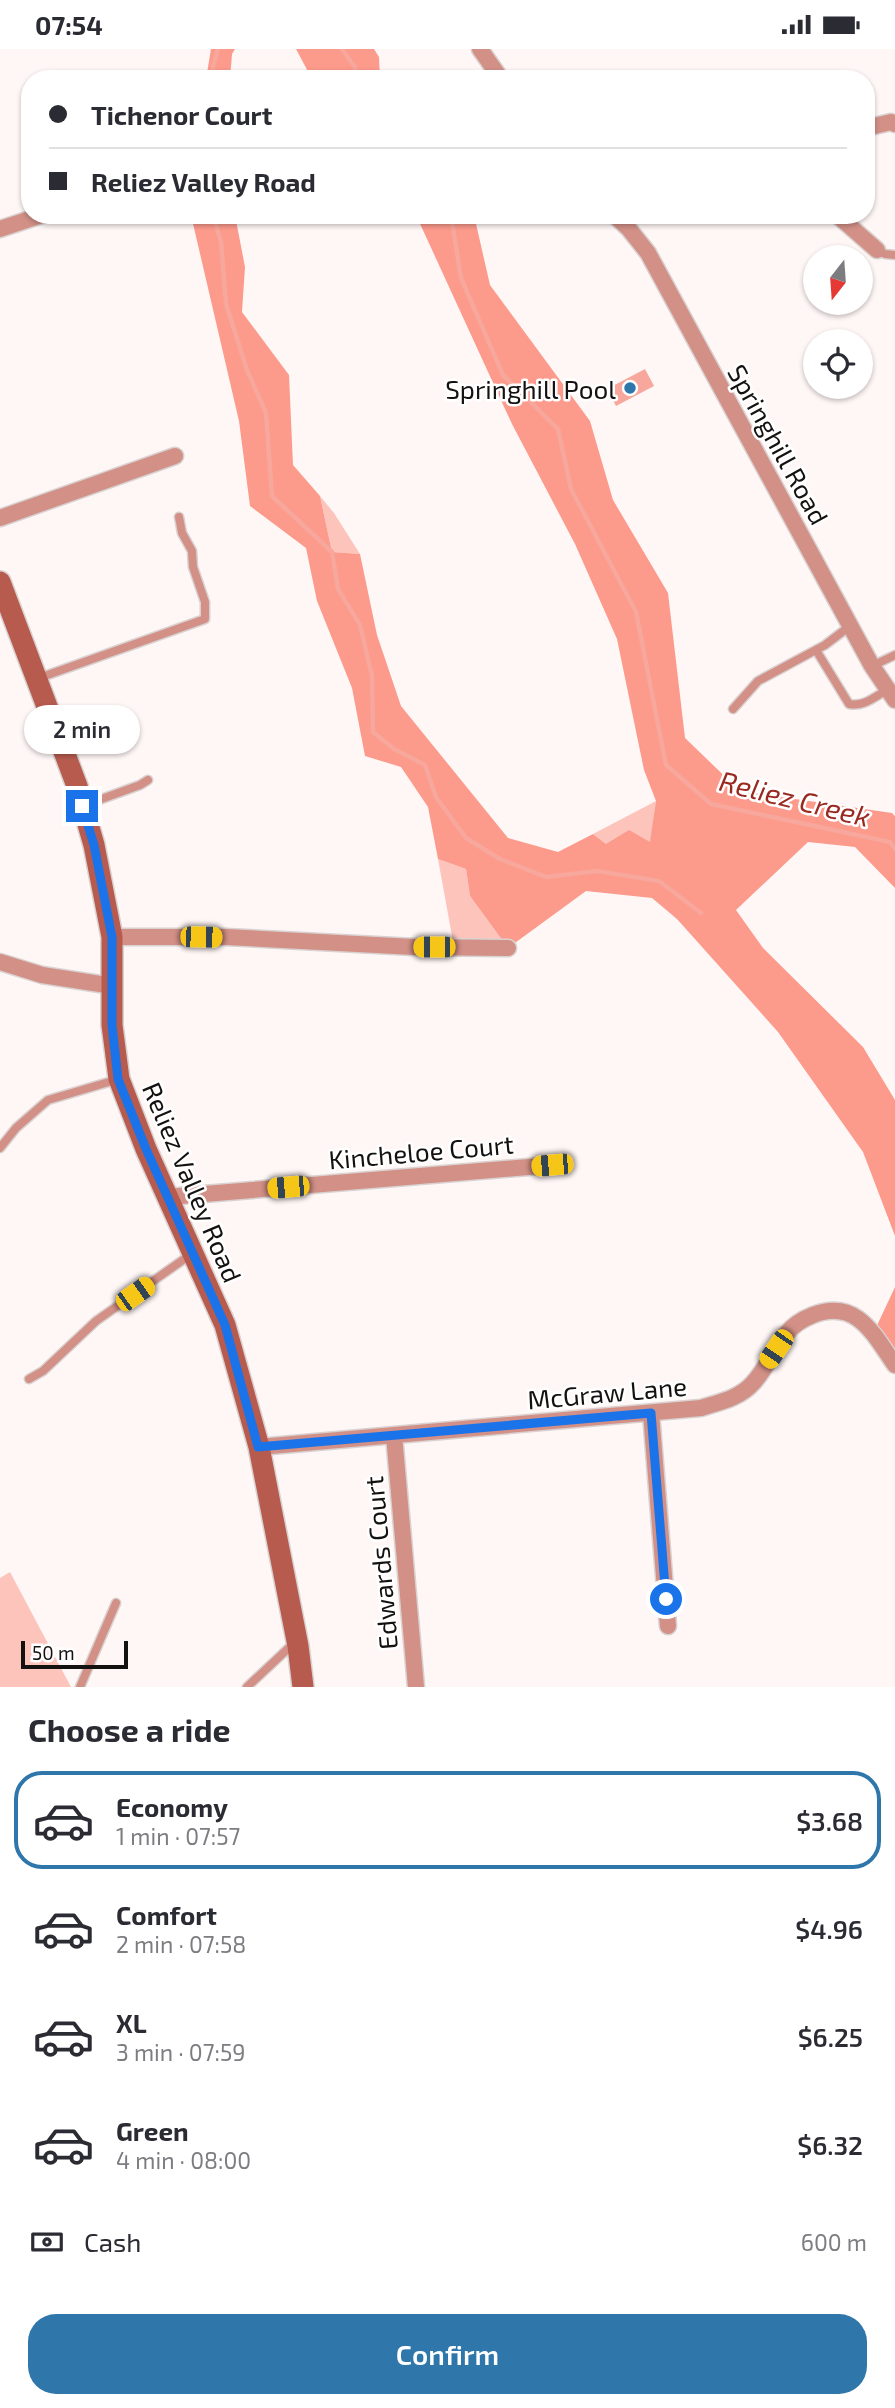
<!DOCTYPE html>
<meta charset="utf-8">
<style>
body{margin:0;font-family:"Exo 2",sans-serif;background:#f7f7f7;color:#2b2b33;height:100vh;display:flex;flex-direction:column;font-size:26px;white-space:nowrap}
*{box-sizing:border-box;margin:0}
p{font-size:23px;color:#7c7c81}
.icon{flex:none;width:38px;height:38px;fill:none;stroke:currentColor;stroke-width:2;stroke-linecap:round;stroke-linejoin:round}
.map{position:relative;height:1638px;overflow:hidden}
.details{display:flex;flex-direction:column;background:#fff;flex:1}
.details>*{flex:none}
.banner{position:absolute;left:21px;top:21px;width:854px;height:154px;border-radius:28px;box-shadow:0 2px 5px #0004;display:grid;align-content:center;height:154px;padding:0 28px;background:#fff}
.needle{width:46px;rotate:197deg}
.buttons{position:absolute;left:803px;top:196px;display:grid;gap:14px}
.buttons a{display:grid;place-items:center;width:70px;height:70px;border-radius:50%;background:#fff;box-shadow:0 2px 5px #0004;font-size:35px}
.scale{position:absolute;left:21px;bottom:18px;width:107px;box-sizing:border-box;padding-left:7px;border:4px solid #141211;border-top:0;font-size:19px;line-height:24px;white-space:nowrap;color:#141211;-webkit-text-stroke:5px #fff;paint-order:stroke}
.end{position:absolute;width:32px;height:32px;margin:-16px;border:9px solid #1a73e8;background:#fff;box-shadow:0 0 0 4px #fff}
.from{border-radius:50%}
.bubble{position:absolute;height:49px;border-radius:24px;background:#fff;box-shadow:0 2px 5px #0004;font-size:23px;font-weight:600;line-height:49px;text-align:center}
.car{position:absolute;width:21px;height:42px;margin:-21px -10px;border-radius:9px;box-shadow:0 0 5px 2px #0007;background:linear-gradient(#f5c518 24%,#345 0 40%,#f5c518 0 76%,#345 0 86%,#f5c518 0)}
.banner b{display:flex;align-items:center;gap:24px;height:66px;font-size:26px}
.banner b+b{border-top:2px solid #e1e1e2}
.banner i{width:18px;height:18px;background:#2b2b33}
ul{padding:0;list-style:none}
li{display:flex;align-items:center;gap:21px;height:98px;margin:0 14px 10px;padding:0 14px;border:4px solid transparent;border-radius:28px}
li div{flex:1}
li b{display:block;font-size:26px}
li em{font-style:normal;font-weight:600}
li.on{border-color:#2f77ab}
li>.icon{width:63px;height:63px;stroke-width:1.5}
h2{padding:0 28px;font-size:32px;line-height:84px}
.pay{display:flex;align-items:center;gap:18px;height:77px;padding:0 28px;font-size:26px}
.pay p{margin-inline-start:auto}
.cta{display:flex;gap:14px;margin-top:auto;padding:14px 28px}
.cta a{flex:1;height:80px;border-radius:28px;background:#2f77ab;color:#fff;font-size:28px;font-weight:600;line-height:80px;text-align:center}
.status{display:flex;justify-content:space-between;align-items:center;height:49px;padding:0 35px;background:#fff;direction:ltr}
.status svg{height:19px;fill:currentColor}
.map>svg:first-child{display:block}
</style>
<div class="status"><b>07:54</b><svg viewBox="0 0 49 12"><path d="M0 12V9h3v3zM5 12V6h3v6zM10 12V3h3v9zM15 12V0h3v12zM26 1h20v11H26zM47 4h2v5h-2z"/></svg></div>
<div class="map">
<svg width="895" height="1638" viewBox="0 0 895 1638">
<rect width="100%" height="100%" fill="#fff7f6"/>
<path fill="#fdc4bc" d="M320 447 334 464 360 505 332 503Z
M656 752 651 793 606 795 593 785Z
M438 810 466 820 470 847 508 899 454 898Z
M10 1523 71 1638H0V1529Z"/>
<path fill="#fc9a8c" d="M211 0H235L232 5 230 30H206Z
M296 0H374L379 8 380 30H312Z
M191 166H235L245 218 242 263 289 326 293 416 320 447 332 503 360 505 377 586 401 657 508 789 558 803 593 785 606 795 629 781 650 793 656 752 644 721 617 590 575 495 512 375 416 166H474L490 236 590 372 613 451 668 544 685 689 740 742 892 764 895 767V839L855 798 808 793 736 861 763 899 863 998 895 1051V1187L863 1103 778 983 677 870 652 849 586 842 508 899 470 847 466 820 438 810 428 758 401 718 365 707 352 639 317 552 306 499 250 457 239 372Z
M895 1238V1316L873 1285Z"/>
<path fill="#f7a79b" d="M645 320 654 337 616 357 607 340Z"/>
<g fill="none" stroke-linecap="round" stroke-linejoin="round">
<path stroke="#f7a79b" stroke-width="4.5" d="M342 0 355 18 354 30
M212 30 213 18 218 0
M213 166 221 193 226 255 247 321 266 364 272 447 332 503 338 540 360 576 372 627 373 683 394 700 425 716 436 748 466 789 500 810 546 828 597 822 659 832 701 864
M451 166 461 229 503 326 558 380 571 440 636 563 666 716 711 755 890 793 895 800"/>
<defs>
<path id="lane" d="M877 201 885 205 895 206
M816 601 849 655C865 658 875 647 889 640
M872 617 895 606
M39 629 205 570V553L193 518 192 502 182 484 179 468
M733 660 758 632 825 596 850 577
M85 756 140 736 148 731
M0 1099 16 1079 48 1051 119 1030
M29 1330 43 1322 96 1272 190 1206
M80 1638 116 1554
M247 1638 294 1594"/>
<path id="street" d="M480 0 501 30
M866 79 891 73 895 75
M614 166 629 180 648 204 872 617 895 651
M837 166 877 201
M0 180 42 166
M0 469 175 407
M112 888H226L414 898 508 899
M0 913 42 926 113 937
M168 1148 552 1116
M651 1364 668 1577
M394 1386 416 1638
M259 1398 701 1359C720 1353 740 1349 753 1334 767 1319 774 1299 787 1284 794 1275 803 1270 813 1266 857 1249 874 1286 895 1316"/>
<path id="secondary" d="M0 533 77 737 94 796 112 888V976L119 1030 146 1100 225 1276 259 1398 298 1597 303 1638"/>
</defs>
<use href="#lane" stroke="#d9d2d1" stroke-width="11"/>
<use href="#street" stroke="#d9d2d1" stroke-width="19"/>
<use href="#secondary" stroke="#d9d2d1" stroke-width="24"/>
<use href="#lane" stroke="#d29087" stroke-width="8"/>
<use href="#street" stroke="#d29087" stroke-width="16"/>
<use href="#secondary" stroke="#b85b4f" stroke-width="21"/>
</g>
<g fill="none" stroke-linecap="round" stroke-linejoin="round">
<path stroke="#1a73e8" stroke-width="9" d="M82 757 94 796 112 888V976L118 1030 146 1100 225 1276 258 1398 651 1364 666 1550"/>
</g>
<circle fill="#2f77ab" stroke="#fff" stroke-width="2.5" cx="630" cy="339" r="7"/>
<g text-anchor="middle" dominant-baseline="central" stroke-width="5" stroke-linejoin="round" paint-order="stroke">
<g font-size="26" fill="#141211" stroke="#fff" text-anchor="end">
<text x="616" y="339">Springhill Pool</text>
</g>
<g font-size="26" fill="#141211" stroke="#fff">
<text transform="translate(779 395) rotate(61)">Springhill Road</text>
<text transform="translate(421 1102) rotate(-5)">Kincheloe Court</text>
<text transform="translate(193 1133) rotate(67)">Reliez Valley Road</text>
<text transform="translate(607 1343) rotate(-5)">McGraw Lane</text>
<text transform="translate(380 1514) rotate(-95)">Edwards Court</text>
</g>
<g font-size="28" font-style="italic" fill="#9a2920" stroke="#fff">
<text transform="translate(795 749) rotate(14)">Reliez Creek</text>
</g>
</g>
</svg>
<div class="buttons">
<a><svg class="needle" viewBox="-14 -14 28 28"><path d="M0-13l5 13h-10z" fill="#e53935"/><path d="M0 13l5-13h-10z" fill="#7c7c81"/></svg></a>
<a><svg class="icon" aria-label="locate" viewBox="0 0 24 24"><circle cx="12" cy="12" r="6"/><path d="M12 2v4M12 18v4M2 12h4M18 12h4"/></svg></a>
</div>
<div class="scale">50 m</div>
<i class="end from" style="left:666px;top:1550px"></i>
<i class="end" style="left:82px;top:757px"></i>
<div class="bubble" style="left:24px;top:656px;width:116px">2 min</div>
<i class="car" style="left:201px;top:888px;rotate:91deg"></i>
<i class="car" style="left:434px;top:898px;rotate:270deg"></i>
<i class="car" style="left:552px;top:1116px;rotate:265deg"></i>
<i class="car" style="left:288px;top:1138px;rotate:265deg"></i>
<i class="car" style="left:135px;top:1245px;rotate:55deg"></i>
<i class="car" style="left:776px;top:1300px;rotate:214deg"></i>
<div class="banner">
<b><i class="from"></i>Tichenor Court</b>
<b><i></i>Reliez Valley Road</b>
</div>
</div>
<section class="details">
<h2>Choose a ride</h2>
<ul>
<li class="on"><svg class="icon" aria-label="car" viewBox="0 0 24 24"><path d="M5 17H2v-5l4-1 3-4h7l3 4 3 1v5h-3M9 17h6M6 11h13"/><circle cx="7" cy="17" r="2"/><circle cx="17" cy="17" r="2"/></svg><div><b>Economy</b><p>1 min · 07:57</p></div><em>$3.68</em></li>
<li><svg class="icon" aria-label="car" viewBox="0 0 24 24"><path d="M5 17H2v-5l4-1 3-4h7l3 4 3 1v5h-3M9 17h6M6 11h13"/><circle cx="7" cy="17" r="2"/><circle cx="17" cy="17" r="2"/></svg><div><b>Comfort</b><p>2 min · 07:58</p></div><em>$4.96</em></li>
<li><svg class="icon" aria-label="car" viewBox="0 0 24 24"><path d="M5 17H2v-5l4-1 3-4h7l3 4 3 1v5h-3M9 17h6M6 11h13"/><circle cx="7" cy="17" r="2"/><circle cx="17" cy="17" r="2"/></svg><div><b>XL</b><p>3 min · 07:59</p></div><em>$6.25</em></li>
<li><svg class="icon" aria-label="car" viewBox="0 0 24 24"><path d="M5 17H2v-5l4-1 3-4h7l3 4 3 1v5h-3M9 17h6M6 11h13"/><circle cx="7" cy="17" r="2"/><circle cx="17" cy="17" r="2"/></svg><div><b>Green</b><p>4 min · 08:00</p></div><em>$6.32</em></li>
</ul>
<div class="pay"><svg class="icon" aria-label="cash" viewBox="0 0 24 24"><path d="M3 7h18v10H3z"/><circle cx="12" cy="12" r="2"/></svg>Cash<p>600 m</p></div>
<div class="cta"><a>Confirm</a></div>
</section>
